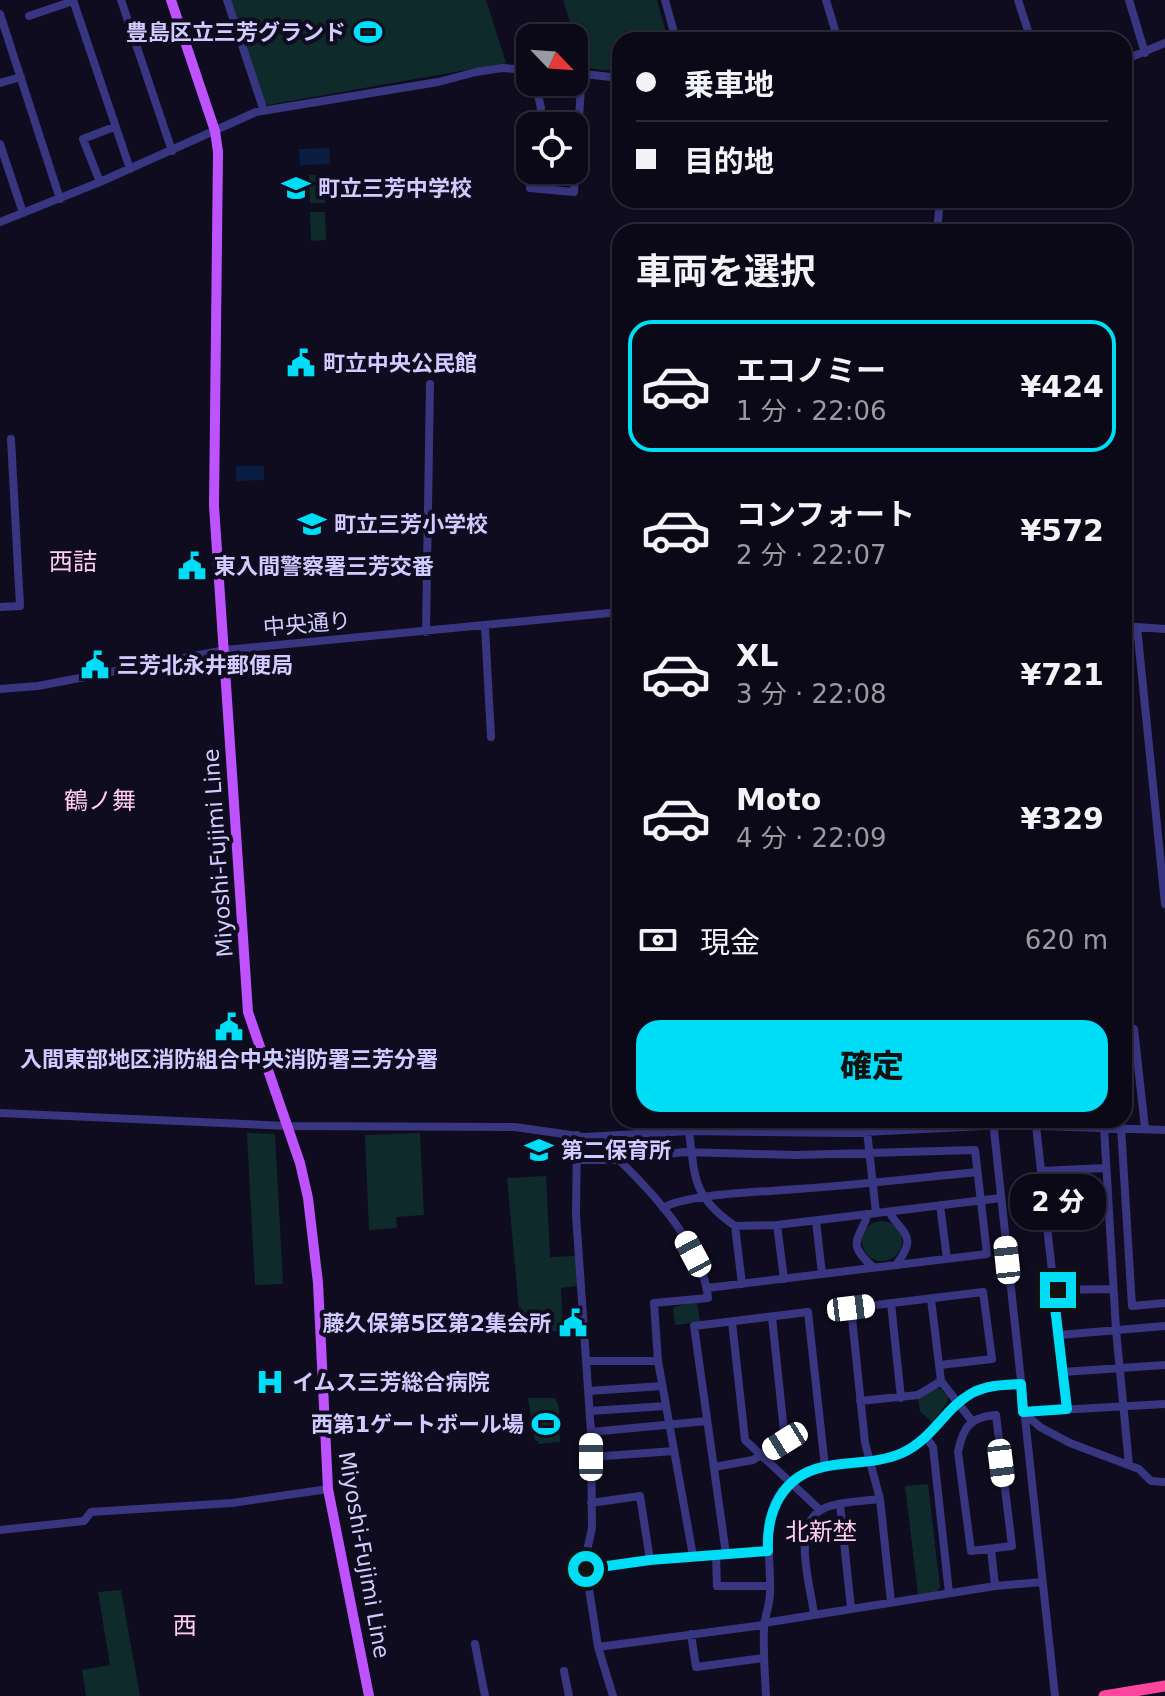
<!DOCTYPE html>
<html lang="ja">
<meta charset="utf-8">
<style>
body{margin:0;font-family:"DejaVu Sans","Noto Sans JP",sans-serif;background:#141221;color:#f1f3f6;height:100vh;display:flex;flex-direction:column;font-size:30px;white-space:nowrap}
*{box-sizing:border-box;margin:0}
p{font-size:26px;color:#9a9aa2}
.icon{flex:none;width:44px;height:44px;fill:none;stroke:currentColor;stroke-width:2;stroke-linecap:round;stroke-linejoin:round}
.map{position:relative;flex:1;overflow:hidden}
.drawer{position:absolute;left:612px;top:224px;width:520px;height:904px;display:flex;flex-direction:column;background:#0b0918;border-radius:24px;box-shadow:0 2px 6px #0004,0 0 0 2px #2b2a37}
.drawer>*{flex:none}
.top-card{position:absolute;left:612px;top:32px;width:520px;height:176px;border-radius:24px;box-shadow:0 2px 6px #0004,0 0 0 2px #2b2a37;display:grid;align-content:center;height:176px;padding:0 24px;background:#0b0918}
.needle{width:52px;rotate:115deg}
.tools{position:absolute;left:516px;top:24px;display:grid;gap:16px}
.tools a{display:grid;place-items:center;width:72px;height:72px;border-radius:16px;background:#0b0918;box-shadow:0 2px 6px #0004,0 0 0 2px #2b2a37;font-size:40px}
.end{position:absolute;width:36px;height:36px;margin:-18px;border:10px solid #00ddf6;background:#111;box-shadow:0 0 0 4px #111}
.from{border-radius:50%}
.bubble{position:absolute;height:56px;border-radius:24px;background:#0b0918;box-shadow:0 2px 6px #0004,0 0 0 2px #2b2a37;font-size:26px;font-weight:800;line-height:56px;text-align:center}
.car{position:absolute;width:24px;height:48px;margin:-24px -12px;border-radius:10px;box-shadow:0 0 6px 2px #0007;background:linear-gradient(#fff 24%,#345 0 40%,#fff 0 76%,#345 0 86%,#fff 0)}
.top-card b{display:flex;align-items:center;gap:28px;height:76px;font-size:30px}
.top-card b+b{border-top:2px solid #2b2a37}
.top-card i{width:20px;height:20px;background:#f1f3f6}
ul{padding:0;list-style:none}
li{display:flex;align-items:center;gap:24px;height:132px;margin:0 16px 12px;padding:0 8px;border:4px solid transparent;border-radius:24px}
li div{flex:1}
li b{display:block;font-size:30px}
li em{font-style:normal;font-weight:800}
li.current{border-color:#00ddf6}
li>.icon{width:72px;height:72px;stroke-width:1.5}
h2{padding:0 24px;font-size:36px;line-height:96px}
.pay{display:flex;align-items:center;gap:20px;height:88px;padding:0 24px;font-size:30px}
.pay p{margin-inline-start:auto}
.action{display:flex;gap:16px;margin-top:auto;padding:16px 24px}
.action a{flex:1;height:92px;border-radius:24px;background:#00ddf6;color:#111;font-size:32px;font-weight:800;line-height:92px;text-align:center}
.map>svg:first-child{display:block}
</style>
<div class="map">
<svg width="1165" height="1696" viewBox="0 0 1165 1696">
<rect width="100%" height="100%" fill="#0f0c20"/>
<path fill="#0f2a2a" d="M230 0H486L506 63 268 105 264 103Z
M563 0H657L668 40H620V72L587 68 578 48Z
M309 175H324L325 203H310Z
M310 212H325L326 240 311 241Z
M247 1133 275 1134 283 1284 255 1285Z
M420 1133 424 1215 396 1217 397 1228 369 1230 365 1135Z
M546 1176 550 1257 576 1256 577 1286 561 1288 563 1331 521 1332 507 1178Z
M862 1241a20 20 0 1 1 40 0a20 20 0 1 1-40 0Z
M697 1302 700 1322 675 1325 673 1307Z
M936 1388 941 1389 948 1397 947 1403 932 1422 920 1411 918 1399Z
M528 1398H555L559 1407 560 1442 538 1444V1441H535Z
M928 1484 940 1587 937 1592 918 1594 905 1486Z
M121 1590 140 1696H86L82 1670 110 1665 98 1592Z"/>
<path fill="#091e42" d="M329 148 330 164 300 165 299 149Z
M236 466H264V480L236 481Z"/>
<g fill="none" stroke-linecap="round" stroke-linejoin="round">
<path stroke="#383581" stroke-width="8" d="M73 0 130 169
M121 0 172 151
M227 0 264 111
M665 0 676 40
M826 0 838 40
M1018 0 1031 40
M1129 0 1145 53
M0 14 60 199
M29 16 73 1
M1124 60 1165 43
M574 73 620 78
M535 82 541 108 536 126
M0 83 21 77
M0 144 23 213
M531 170 530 188 574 192 582 73
M100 182 83 139 114 127
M0 222 100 182 256 112 438 82 476 72 502 68 530 70
M937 232 940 200
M0 607 20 606 11 439
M1124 626 1165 629
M485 627 491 737
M1137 627 1165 904
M426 632 430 384
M0 689 38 686 225 650 620 612
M1134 1029 1145 1128
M0 1113 287 1126 515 1127 585 1137 689 1131 844 1133 1005 1125 1165 1130
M993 1121 1055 1696
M1036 1125 1067 1409
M1104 1127 1116 1330 1129 1465
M1121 1127 1132 1306 1165 1303
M689 1131C695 1179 693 1197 735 1226L777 1225 1001 1198
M867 1131 876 1213
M577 1135 576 1215 591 1432 592 1528 586 1555V1569L598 1647 613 1696
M576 1160H619L684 1152 795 1155 975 1150 987 1254 707 1288
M619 1160C655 1195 703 1247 708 1298L654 1303 658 1361 693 1556
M1041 1171 1106 1168
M940 1205 947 1259
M663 1208C687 1193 767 1192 798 1189 858 1185 917 1178 977 1172
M1045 1209 1108 1207
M889 1212C904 1236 918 1235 896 1265
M868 1214C858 1242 846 1243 874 1268
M816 1221 822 1274
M777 1225 784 1279
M735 1226 742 1284
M1053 1290 1113 1289
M931 1299 941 1381 972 1421
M891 1303 901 1398
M732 1322 745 1440 820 1510
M1059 1335 1165 1326
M587 1361H658
M1063 1372 1165 1365
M589 1391 662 1386
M860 1401 918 1395 941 1381
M590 1411 666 1406
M1023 1412 1165 1404
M1024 1413 1040 1427 1070 1443 1139 1469 1151 1481 1165 1482
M996 1415 1012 1546 971 1551 958 1452C963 1427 970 1417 996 1415Z
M591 1432 707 1421
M926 1437 933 1447 949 1593
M591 1457 674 1451
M714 1467 753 1460 785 1441 772 1317
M591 1503 640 1496 650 1560
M840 1504 851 1608
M0 1530 84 1521 91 1512 232 1503 328 1489
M991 1549 995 1586
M716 1554 717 1586H770
M726 1554 694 1326 808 1312 825 1467
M586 1569 650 1560 768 1551
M891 1602 880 1499 865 1443 851 1308 983 1292 992 1359 940 1365
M814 1614C810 1582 788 1518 830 1506 846 1501 864 1501 880 1499
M764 1623 995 1586 1042 1582
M691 1634 696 1667 764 1658
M475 1644 485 1696
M598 1647 764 1625
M564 1671 569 1696
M766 1696C765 1674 763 1651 764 1629 764 1617 770 1606 770 1593 772 1547 753 1495 810 1471 840 1458 875 1466 905 1452 933 1438 946 1407 973 1393 988 1385 1005 1385 1021 1384"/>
<path stroke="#bf52ff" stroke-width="10" d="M171 0 215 131 218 152 214 506 248 1012 300 1163 308 1198 318 1283 328 1489 369 1696"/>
<path stroke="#ff469f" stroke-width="11" d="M1104 1696 1165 1686"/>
</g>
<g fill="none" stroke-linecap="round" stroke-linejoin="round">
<path stroke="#00ddf6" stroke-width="10" d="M586 1569 650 1560 768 1551C766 1512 782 1476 823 1467 849 1461 877 1464 902 1453 932 1440 945 1408 972 1393 987 1385 1004 1385 1021 1384L1023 1412 1067 1409 1053 1290H1058"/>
</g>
<defs>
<symbol id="stadium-bare" viewBox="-9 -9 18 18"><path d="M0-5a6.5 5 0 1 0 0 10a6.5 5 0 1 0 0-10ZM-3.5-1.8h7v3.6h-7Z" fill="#00ddf6" stroke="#0f0c20" stroke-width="2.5" paint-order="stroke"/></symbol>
<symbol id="school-bare" viewBox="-9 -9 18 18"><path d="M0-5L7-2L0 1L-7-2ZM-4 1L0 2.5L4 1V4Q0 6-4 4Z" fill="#00ddf6" stroke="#0f0c20" stroke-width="2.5" paint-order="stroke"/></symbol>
<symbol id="civic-bare" viewBox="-9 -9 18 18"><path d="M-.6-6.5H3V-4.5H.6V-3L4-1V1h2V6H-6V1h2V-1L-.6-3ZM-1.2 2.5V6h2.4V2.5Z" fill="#00ddf6" stroke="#0f0c20" stroke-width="2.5" paint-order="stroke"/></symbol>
<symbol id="hospital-bare" viewBox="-9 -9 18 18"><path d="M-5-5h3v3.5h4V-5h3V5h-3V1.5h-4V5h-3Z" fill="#00ddf6" stroke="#0f0c20" stroke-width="2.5" paint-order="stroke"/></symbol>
</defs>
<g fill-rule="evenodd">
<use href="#stadium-bare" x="348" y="12" width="40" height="40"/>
<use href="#school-bare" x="276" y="168" width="40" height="40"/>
<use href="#civic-bare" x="281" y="343" width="40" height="40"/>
<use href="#school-bare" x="292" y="504" width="40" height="40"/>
<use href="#civic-bare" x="172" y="546" width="40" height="40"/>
<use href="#civic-bare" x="75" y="645" width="40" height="40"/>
<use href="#civic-bare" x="209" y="1007" width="40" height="40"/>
<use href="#school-bare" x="519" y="1130" width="40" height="40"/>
<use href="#civic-bare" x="553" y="1303" width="40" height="40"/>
<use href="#hospital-bare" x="250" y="1362" width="40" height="40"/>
<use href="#stadium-bare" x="526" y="1404" width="40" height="40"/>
</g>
<g text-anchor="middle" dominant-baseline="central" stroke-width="8" stroke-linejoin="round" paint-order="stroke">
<g font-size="22" font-weight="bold" fill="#d1cbff" stroke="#0f0c20" text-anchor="start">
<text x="346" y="32" text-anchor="end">豊島区立三芳グランド</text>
<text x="318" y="188">町立三芳中学校</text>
<text x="323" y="363">町立中央公民館</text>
<text x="334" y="524">町立三芳小学校</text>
<text x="214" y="566">東入間警察署三芳交番</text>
<text x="117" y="665">三芳北永井郵便局</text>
<text x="229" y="1059" text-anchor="middle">入間東部地区消防組合中央消防署三芳分署</text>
<text x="561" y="1150">第二保育所</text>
<text x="551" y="1323" text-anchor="end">藤久保第5区第2集会所</text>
<text x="292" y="1382">イムス三芳総合病院</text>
<text x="524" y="1424" text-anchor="end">西第1ゲートボール場</text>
</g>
<g font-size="22" fill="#d1cbff" stroke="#0f0c20">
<text transform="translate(307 624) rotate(-5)">中央通り</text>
<text transform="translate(218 853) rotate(-94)">Miyoshi-Fujimi Line</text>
<text transform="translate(364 1555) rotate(80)">Miyoshi-Fujimi Line</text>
</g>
<g font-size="24" fill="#ffcded" stroke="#0f0c20">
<text x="73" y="562">西詰</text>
<text x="100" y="801">鶴ノ舞</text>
<text x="821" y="1532">北新埜</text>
<text x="185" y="1626">西</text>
</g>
</g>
</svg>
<div class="tools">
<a><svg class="needle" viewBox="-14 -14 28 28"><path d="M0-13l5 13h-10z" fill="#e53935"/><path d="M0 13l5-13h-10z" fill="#9a9aa2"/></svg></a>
<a><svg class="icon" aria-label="locate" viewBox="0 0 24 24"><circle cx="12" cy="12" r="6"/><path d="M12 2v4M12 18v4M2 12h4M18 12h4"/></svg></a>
</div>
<i class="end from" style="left:586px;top:1569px"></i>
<i class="end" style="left:1058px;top:1290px"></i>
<div class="bubble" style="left:1010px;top:1174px;width:96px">2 分</div>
<i class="car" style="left:693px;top:1254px;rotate:332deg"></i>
<i class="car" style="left:1007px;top:1260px;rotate:354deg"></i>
<i class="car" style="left:851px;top:1308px;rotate:83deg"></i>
<i class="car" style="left:785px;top:1441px;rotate:238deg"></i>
<i class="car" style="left:591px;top:1457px;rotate:0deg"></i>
<i class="car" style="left:1001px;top:1463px;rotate:173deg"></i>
<div class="top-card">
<b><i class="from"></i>乗車地</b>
<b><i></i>目的地</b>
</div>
<section class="drawer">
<h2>車両を選択</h2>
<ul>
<li class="current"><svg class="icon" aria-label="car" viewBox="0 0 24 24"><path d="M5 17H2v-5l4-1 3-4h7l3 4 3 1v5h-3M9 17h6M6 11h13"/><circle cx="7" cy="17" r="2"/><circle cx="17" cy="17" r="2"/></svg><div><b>エコノミー</b><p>1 分 · 22:06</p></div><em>¥424</em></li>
<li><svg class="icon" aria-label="car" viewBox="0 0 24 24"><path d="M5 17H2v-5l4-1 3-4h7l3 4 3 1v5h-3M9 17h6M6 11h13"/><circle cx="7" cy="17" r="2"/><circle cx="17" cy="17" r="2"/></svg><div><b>コンフォート</b><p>2 分 · 22:07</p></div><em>¥572</em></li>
<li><svg class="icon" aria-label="car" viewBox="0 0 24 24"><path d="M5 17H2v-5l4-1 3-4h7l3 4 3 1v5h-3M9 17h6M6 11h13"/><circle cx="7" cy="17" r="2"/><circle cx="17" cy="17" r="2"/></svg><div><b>XL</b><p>3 分 · 22:08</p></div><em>¥721</em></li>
<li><svg class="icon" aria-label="car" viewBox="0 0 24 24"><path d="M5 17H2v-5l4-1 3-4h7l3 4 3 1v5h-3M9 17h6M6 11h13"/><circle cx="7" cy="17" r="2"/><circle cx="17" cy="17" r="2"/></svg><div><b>Moto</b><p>4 分 · 22:09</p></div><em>¥329</em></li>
</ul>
<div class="pay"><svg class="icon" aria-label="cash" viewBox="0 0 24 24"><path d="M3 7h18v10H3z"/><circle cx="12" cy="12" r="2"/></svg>現金<p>620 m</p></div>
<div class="action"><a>確定</a></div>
</section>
</div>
